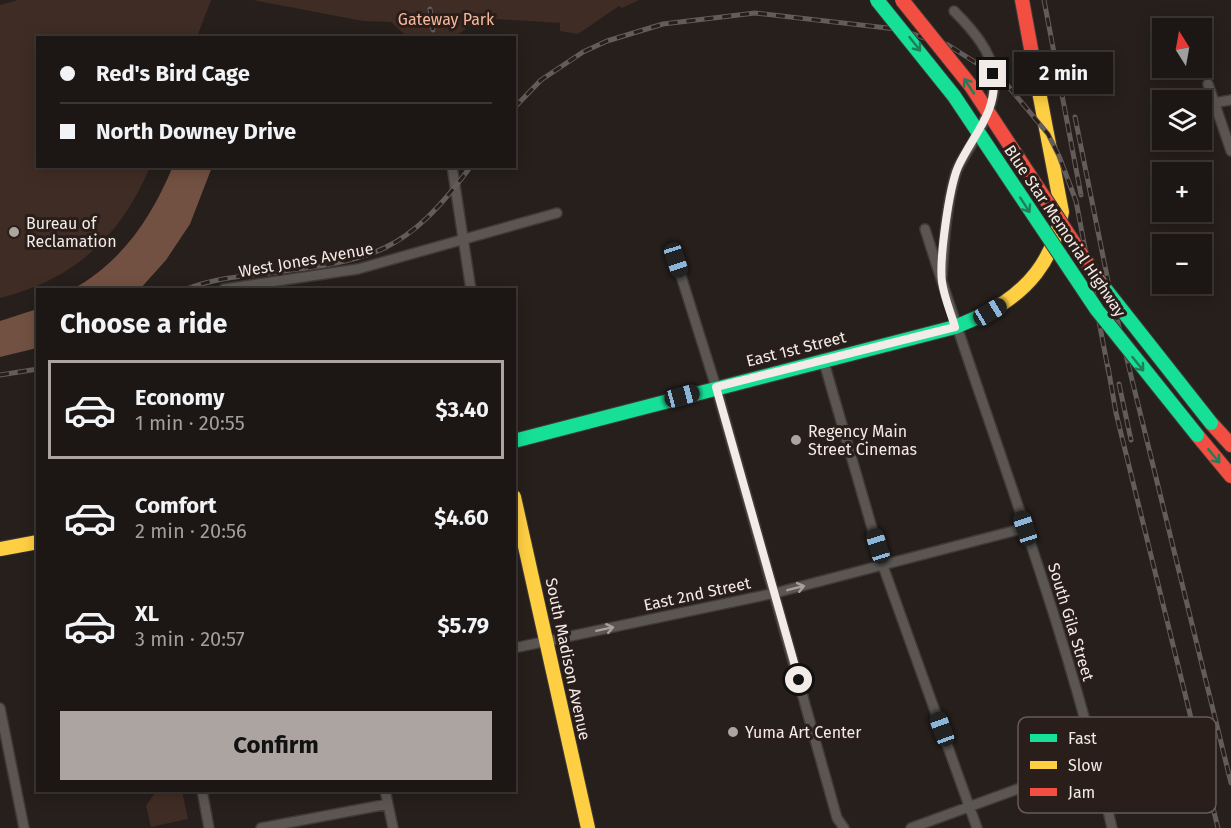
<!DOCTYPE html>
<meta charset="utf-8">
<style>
body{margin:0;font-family:"Fira Sans",sans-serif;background:#292422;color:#f1f3f6;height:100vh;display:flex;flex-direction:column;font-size:22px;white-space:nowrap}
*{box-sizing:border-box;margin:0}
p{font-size:20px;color:#a09fa0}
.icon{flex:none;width:33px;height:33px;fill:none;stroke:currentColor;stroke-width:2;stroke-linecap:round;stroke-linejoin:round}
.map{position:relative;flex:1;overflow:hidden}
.side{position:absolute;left:36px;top:288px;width:480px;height:504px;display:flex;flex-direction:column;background:#1c1715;border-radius:0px;box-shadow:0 3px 15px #0003,0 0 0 2px #3a3634}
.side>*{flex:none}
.banner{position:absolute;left:36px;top:36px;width:480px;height:132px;border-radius:0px;box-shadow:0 3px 15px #0003,0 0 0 2px #3a3634;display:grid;align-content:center;height:132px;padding:0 24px;background:#1c1715}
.needle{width:39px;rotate:349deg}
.buttons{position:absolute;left:1152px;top:18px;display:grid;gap:12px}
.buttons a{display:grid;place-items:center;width:60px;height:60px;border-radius:0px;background:#1c1715;box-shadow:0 3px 15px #0003,0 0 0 2px #3a3634;font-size:30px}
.end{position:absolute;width:27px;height:27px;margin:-14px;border:8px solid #f3ebe7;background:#111;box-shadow:0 0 0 3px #111}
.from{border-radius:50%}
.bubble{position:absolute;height:42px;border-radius:0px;background:#1c1715;box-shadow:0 3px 15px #0003,0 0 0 2px #3a3634;font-size:20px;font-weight:700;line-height:42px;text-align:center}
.car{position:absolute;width:18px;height:36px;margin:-18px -9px;border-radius:8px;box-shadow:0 0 4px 2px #0007;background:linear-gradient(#222 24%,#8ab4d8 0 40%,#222 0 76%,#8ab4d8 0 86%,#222 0)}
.banner b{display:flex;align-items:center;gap:21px;height:57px;font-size:22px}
.banner b+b{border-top:2px solid #3a3634}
.banner i{width:15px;height:15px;background:#f1f3f6}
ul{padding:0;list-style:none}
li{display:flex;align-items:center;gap:18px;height:99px;margin:0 12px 9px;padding:0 12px;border:3px solid transparent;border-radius:0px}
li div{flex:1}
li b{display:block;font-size:22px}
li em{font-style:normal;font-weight:700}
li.on{border-color:#aba4a0}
li>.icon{width:54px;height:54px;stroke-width:1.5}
h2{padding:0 24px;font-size:27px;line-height:72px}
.button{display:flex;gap:12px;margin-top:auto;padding:12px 24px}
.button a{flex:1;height:69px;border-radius:0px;background:#aba4a0;color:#111;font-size:24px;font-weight:700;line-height:69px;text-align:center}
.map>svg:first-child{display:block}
</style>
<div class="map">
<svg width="1231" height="828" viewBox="0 0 1231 828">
<rect width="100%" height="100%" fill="#261f1c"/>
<path fill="#3f2c24" d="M18 0H211L197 37 38 38V166L150 167C121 236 74 280 0 298V5Z
M253 0H639L622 8 619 6 578 34 560 31V23L479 18 455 37 409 38 391 22 363 21Z
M156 791H182L188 819 151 827 146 806Z"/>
<path fill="#725142" d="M173 166 212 167 190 224 166 260 140 289H73C122 262 152 217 173 166Z
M37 309V348L0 357V321Z"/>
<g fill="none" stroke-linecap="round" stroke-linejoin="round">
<defs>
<path id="street" d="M1208 84 1231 151
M1214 103 1231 100
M452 166 471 290
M925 229C988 429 1067 624 1112 828
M676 260 716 387 837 818 844 828
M942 276C944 243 946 208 955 176 958 163 968 152 974 140 1007 84 999 56 954 11
M224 289 358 269 557 213
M823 359 883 566 977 828
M514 648 775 593 1025 528
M0 708 24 828
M202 790 209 828
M385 790 393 828
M261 828 388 804
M911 828 1097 760"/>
<path id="fast" d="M514 441 955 327 983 315"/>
<path id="slow" d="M983 315C1028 292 1053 261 1062 212L1036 76
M514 497 588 828
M0 549 38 542"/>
<path id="jam" d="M1022 0 1036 76
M1211 423 1231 445
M1197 435 1231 476"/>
</defs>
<use href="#street" stroke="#3f3a38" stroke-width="12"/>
<use href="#fast" stroke="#3f3a38" stroke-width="16"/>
<use href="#slow" stroke="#3f3a38" stroke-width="16"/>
<use href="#jam" stroke="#3f3a38" stroke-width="16"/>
<use href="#street" stroke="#5c5653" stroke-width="9"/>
<use href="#fast" stroke="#16e098" stroke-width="14"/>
<use href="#slow" stroke="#ffcf43" stroke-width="14"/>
<use href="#jam" stroke="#f24e42" stroke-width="14"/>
<defs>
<path id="rail" d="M1044 0 1081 195
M430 9 433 30
M514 108 541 80 583 52 607 41 663 24 755 13 896 29 948 45 1003 80 1048 134 1059 156 1076 201 1109 374
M1075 117 1109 286 1231 783
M184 290C211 279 240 276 269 273 374 260 406 254 471 166
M1108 367 1116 413 1218 828
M0 375 38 369
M1119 384 1131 440"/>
</defs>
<use href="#rail" stroke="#625c5a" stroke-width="5"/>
<use href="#rail" stroke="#291e19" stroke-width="3" stroke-dasharray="9" stroke-linecap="butt"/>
<defs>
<path id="fast-bridge" d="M877 0 954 96 1097 310 1197 435
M1099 281 1211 423"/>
<path id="jam-bridge" d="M902 0 971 86 1099 281"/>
</defs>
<use href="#fast-bridge" stroke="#3f3a38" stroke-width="16" stroke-linecap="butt"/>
<use href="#jam-bridge" stroke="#3f3a38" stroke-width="16" stroke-linecap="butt"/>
<use href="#fast-bridge" stroke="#16e098" stroke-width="14"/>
<use href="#jam-bridge" stroke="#f24e42" stroke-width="14"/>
</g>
<defs><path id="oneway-shaft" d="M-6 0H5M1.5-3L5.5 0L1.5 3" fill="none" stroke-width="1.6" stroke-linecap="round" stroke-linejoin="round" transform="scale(1.5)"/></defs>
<g stroke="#207f58">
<use href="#oneway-shaft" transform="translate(915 44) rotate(52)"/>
<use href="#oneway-shaft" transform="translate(969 86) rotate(-124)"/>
<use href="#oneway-shaft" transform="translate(1025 205) rotate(57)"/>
<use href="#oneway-shaft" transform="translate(1138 364) rotate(51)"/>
<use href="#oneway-shaft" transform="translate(1214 456) rotate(50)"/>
</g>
<g stroke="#a8a09d">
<use href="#oneway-shaft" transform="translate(796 588) rotate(-14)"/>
<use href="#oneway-shaft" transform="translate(605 629) rotate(-12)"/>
</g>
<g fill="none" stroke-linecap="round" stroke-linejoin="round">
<path stroke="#f3ebe7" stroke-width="8" d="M799 680 716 387 955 327C951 313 944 297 942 282 939 260 949 188 958 167 972 136 999 111 993 74"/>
</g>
<g fill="#aba4a0" stroke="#291e19" stroke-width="2">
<circle cx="14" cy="232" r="6"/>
<circle cx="796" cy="440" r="6"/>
<circle cx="733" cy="732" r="6"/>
</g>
<g text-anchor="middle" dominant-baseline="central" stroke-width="6" stroke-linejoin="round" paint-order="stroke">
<g font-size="16" fill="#f9b89c" stroke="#291e19">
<text x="446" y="19">Gateway Park</text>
</g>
<g font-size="16" fill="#f3ebe7" stroke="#291e19" text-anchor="start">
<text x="26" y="223">Bureau of<tspan x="26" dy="18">Reclamation</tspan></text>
<text x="808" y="431">Regency Main<tspan x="808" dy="18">Street Cinemas</tspan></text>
<text x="745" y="732">Yuma Art Center</text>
</g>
<g font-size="16" fill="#f3ebe7" stroke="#291e19">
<text transform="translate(1065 231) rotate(56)">Blue Star Memorial Highway</text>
<text transform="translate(306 260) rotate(-10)">West Jones Avenue</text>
<text transform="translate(796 349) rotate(-14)">East 1st Street</text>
<text transform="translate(697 594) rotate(-12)">East 2nd Street</text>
<text transform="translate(1071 622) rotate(73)">South Gila Street</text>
<text transform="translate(568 659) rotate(78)">South Madison Avenue</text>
</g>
</g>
<rect x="1018" y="717" width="198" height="96" rx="9" fill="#291e19" stroke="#665c57" stroke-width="1.5"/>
<rect x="1030" y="734" width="27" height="8" fill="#16e098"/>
<rect x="1030" y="761" width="27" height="8" fill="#ffcf43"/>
<rect x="1030" y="788" width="27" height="8" fill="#f24e42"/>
<g font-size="16" fill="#f3ebe7">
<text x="1068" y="744">Fast</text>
<text x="1068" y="771">Slow</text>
<text x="1068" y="798">Jam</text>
</g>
</svg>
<div class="buttons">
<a><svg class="needle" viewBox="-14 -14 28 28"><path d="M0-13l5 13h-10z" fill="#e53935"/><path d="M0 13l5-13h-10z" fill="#a09fa0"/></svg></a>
<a><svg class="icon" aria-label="layers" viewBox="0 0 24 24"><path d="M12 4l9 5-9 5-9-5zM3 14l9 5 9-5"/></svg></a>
<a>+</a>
<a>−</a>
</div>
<i class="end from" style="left:799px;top:680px"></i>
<i class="end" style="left:993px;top:74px"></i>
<div class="bubble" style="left:1014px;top:52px;width:99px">2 min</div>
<i class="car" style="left:676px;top:260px;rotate:162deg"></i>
<i class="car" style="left:990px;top:312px;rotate:59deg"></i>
<i class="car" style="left:682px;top:396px;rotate:75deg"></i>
<i class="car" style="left:1025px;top:528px;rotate:342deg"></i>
<i class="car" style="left:878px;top:546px;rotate:343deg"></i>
<i class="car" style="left:942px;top:729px;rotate:340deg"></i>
<div class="banner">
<b><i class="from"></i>Red's Bird Cage</b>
<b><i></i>North Downey Drive</b>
</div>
<section class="side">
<h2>Choose a ride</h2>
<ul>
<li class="on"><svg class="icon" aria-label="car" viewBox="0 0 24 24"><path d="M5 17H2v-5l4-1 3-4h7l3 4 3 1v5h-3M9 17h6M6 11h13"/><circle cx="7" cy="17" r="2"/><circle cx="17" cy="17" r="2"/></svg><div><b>Economy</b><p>1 min · 20:55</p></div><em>$3.40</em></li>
<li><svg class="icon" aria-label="car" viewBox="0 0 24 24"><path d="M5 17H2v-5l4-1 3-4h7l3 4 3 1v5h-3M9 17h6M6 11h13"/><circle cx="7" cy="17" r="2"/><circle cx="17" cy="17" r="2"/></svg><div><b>Comfort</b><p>2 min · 20:56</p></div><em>$4.60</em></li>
<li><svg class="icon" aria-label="car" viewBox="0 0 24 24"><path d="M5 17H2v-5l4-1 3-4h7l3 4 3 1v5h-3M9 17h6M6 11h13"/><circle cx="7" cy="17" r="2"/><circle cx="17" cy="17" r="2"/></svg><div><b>XL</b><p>3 min · 20:57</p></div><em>$5.79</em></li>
</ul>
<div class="button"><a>Confirm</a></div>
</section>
</div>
